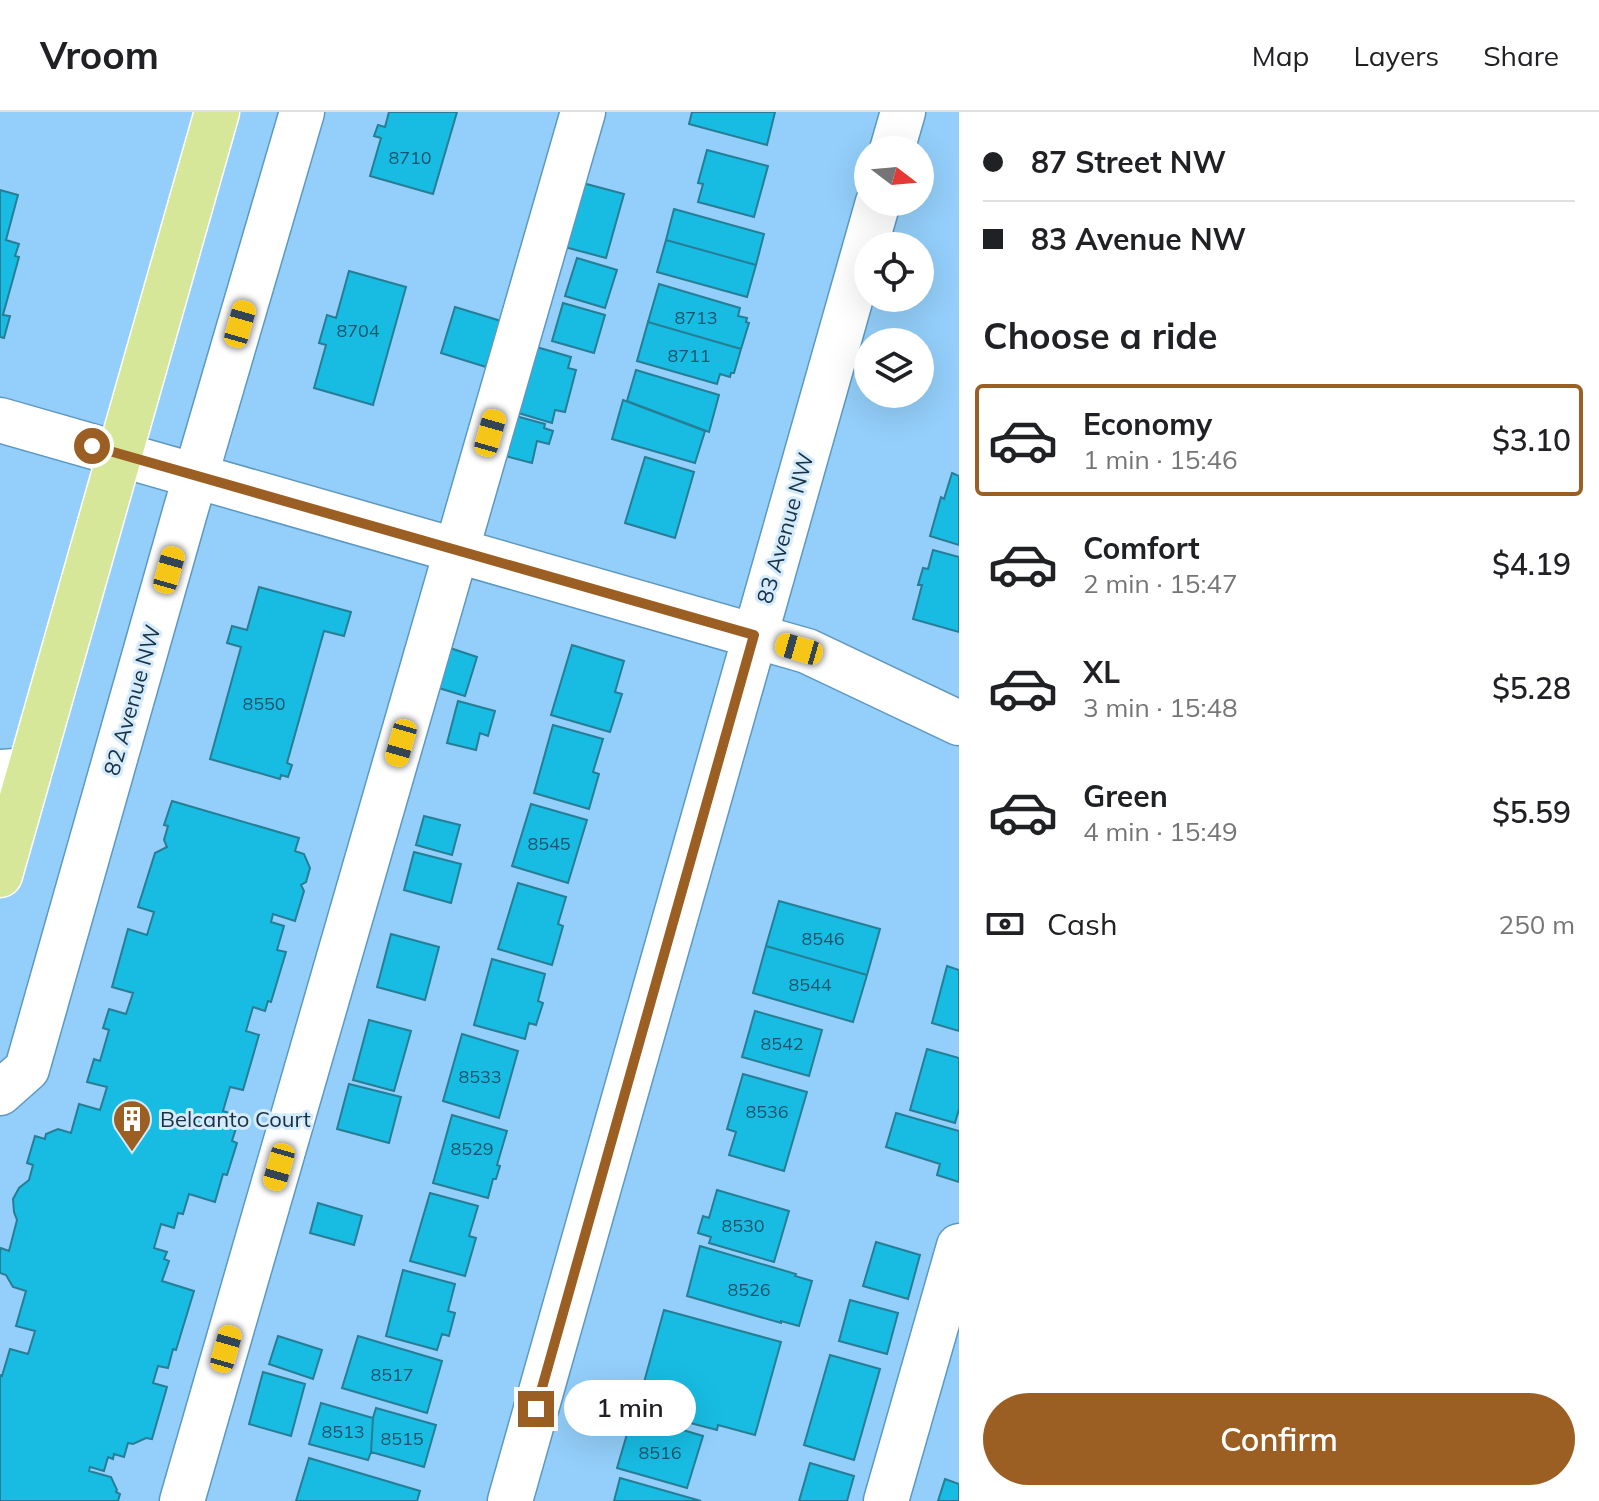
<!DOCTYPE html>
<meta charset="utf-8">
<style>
body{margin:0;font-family:Mulish,sans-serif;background:#f2f2f2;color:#202124;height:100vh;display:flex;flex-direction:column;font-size:30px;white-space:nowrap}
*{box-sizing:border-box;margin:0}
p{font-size:26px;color:#757577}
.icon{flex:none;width:44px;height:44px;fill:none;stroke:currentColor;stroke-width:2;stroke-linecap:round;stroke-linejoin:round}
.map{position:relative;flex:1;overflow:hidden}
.panel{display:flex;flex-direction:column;background:#fff;width:640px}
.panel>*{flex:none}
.guide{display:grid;align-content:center;height:176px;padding:0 24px;background:#fff}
.needle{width:52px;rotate:106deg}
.buttons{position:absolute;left:854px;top:24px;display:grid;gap:16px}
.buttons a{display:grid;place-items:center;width:80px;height:80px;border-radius:50%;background:#fff;box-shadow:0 8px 32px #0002;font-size:40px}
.end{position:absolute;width:36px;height:36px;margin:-18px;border:10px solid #9c5f23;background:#fff;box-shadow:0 0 0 4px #fff}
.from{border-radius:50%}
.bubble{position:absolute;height:56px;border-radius:28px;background:#fff;box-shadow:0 8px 32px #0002;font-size:26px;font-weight:600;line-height:56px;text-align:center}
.car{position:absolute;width:24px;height:48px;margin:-24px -12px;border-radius:10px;box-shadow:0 0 6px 2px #0007;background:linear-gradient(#f5c518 24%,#345 0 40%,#f5c518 0 76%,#345 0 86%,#f5c518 0)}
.guide b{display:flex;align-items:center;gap:28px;height:76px;font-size:30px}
.guide b+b{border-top:2px solid #e0e0e0}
.guide i{width:20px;height:20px;background:#202124}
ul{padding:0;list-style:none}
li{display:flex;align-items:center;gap:24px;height:112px;margin:0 16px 12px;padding:0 8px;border:4px solid transparent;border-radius:8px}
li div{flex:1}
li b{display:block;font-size:30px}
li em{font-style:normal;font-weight:600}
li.active{border-color:#9c5f23}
li>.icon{width:72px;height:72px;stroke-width:1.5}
h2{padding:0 24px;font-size:36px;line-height:96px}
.pay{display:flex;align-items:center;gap:20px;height:88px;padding:0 24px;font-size:30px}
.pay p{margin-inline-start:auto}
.cta{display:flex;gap:16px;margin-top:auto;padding:16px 24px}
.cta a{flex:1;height:92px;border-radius:48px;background:#9c5f23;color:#fff;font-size:32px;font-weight:600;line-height:92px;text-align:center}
header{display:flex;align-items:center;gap:48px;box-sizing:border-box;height:112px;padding:0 40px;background:#fff;border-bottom:2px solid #e0e0e0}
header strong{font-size:38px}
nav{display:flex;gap:44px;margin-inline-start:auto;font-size:28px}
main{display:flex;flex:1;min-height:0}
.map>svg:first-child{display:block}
</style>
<header>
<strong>Vroom</strong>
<nav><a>Map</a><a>Layers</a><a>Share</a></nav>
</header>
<main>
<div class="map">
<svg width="959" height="1389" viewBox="0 0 959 1389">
<rect width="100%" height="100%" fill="#93cffa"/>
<path fill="#18bce3" stroke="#277d95" stroke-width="2" d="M389 0H457L433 82 370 64 381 26 374 24 378 13 385 15Z
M692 0H775L767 33 689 12Z
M707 38 768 54 754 105 698 90 703 72 698 71Z
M579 70 624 82 606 146 561 134Z
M0 78 18 83 6 128 19 132 15 144 19 145 3 203 10 204 4 226 0 225Z
M674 97 764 122 756 153 666 128Z
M666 128 756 153 747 185 657 160Z
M577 146 617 158 605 196 565 184Z
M349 159 406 175 373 293 314 276 326 233 319 231 327 203 336 206Z
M659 172 740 196 738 204 747 206 746 210 749 211 741 237 648 210Z
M563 191 605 203 594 241 552 229Z
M455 195 501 209 486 255 441 241Z
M648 210 741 237 734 261H731L730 265 720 262 717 272 637 249Z
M533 234 571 245 568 256 576 258 565 300 555 298 552 311 515 300Z
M636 258 719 283 709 320 627 289Z
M623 288 705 319 695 351 612 327Z
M512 303 545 312 544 316 553 319 549 332 537 329 532 351 501 343Z
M645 345 694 360 675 426 625 411Z
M952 361 959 364V433L930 424 941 385 944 387Z
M933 438 959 445V520L913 507 922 473H918L923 456 928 457Z
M259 475 351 500 344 524 324 519 287 651 292 653 288 665 281 663 280 667 210 647 241 535 227 531 232 514 247 518Z
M572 533 624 549 615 580 622 582 610 620 551 603Z
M444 534 477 545 465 584 432 574Z
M458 589 495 599 488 624 480 621 476 638 447 631Z
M553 613 603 627 593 660 599 662 589 697 534 681Z
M172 689 299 726 295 739 304 742 310 756 306 770 301 773 304 779 295 809 273 802 271 810 284 814 277 838 286 840 271 890 268 889 265 899 253 895 246 919 259 923 243 978 230 975 223 999 236 1003 234 1009 238 1010 232 1029 237 1031 227 1063 223 1062 215 1090 189 1082 183 1102 178 1101 174 1116 161 1112 154 1136 167 1140 164 1147 169 1149 162 1169 194 1179 176 1238 173 1237 168 1256 158 1254 153 1271 167 1275 152 1327 146 1326 133 1332 128 1331 124 1345 114 1342 113 1347 108 1345 104 1359 90 1355 89 1359 111 1365 117 1378 116 1380 120 1382 118 1389H0V1263L2 1264 10 1237 28 1242 35 1219 16 1214 26 1179 13 1175 6 1163 0 1161V1140L1 1136 9 1139 17 1108 14 1100 13 1087 19 1076 29 1068 33 1053 27 1051 35 1024 45 1027 46 1022 58 1017 71 1021 79 992 100 998 107 975 87 970 94 947 100 949 109 918 103 916 109 897 126 902 133 881 112 875 128 817 147 823 154 800 138 795 155 741 167 735 164 728 168 714 164 713Z
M531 692 587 708 568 771 512 754Z
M424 704 460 713 452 743 416 733Z
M414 740 461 752 451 791 404 778Z
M518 771 566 785 558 812 563 814 552 853 498 837Z
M779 789 880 817 867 863 766 834Z
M391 822 439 835 425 888 377 875Z
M766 834 867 863 853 910 753 881Z
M492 847 545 862 538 889 543 891 536 913 529 911 525 927 474 913Z
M947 854 959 858V919L932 911Z
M755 899 822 918 809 964 742 945Z
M369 908 411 919 394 979 353 968Z
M462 922 518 939 499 1006 443 989Z
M927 937 959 946V997L955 1011 910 998Z
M743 962 807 980 784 1059 729 1043 736 1020 727 1017Z
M349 972 401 985 389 1031 337 1017Z
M896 1001 959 1019V1070L937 1063 940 1052 886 1035Z
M452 1003 507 1019 497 1053 500 1054 496 1067H493L488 1086 433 1071Z
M717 1078 789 1099 774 1150 709 1131 711 1125 698 1121 703 1104 709 1106Z
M430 1081 478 1094 469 1124 476 1126 465 1164 410 1149Z
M318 1091 362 1104 354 1133 310 1121Z
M876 1130 920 1143 908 1187 863 1174Z
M700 1134 796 1162 795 1164 812 1169 799 1214 781 1209V1211L687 1184Z
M403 1158 455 1172 448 1199 455 1201 449 1224 442 1222 437 1238 386 1224Z
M850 1188 898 1201 887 1242 839 1229Z
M664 1198 781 1230 755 1323 718 1313 717 1318 675 1307 676 1302 638 1292Z
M278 1224 322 1238 313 1267 269 1252Z
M358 1224 442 1249 427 1301 342 1276Z
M830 1243 880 1257 854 1348 804 1333Z
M263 1260 305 1272 291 1324 249 1312Z
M321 1291 373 1306 371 1340 368 1348 309 1332Z
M376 1296 436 1313 424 1355 371 1340 373 1306Z
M632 1305 638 1307 639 1305 703 1324 687 1376 617 1356Z
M309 1346 420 1379 417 1389H296Z
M810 1351 854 1364 847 1389H799Z
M620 1366 701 1389H614Z
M945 1367 959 1372V1389H938Z"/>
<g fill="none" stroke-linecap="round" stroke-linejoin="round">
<defs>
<path id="minor" d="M892 38 903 0
M0 308 807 539 959 611
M0 660 30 658
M0 981 27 957 185 400 302 0
M182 1389 583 0
M510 1389 878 90
M886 1389 959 1134"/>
<path id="major" d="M0 763 217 0"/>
</defs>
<use href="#minor" stroke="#5d98c1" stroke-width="47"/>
<use href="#major" stroke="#fff" stroke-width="47"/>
<use href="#minor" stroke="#fff" stroke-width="44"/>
<use href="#major" stroke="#d6e79a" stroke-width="44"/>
</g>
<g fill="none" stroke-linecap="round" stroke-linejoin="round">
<path stroke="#9c5f23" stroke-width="10" d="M92 334 754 523 536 1297"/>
</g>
<defs>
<symbol id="building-pin" viewBox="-11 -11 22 30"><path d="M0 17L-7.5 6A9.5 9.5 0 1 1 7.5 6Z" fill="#9c5f23" stroke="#d4ebfd"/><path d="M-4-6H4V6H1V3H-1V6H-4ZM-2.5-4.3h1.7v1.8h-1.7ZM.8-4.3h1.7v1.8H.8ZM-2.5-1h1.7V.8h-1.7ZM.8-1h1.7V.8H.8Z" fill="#fff"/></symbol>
</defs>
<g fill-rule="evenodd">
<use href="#building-pin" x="110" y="985" width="44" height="60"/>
</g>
<g text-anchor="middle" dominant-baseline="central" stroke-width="6" stroke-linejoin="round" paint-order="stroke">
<g font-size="18" fill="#19546b">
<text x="410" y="45">8710</text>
<text x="696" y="205">8713</text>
<text x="358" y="218">8704</text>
<text x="689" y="243">8711</text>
<text x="264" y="591">8550</text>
<text x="549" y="731">8545</text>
<text x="823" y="826">8546</text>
<text x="810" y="872">8544</text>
<text x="782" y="931">8542</text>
<text x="480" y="964">8533</text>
<text x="767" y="999">8536</text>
<text x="472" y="1036">8529</text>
<text x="743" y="1113">8530</text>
<text x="749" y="1177">8526</text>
<text x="392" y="1262">8517</text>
<text x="343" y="1319">8513</text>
<text x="402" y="1326">8515</text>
<text x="660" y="1340">8516</text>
</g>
<g font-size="22" fill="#193243" stroke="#d4ebfd">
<text transform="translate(785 416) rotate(-74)">83 Avenue NW</text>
<text transform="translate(132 588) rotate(-74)">82 Avenue NW</text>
</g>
<g font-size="22" fill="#193243" stroke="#d4ebfd" text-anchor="start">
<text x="160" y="1007">Belcanto Court</text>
</g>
</g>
</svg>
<div class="buttons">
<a><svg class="needle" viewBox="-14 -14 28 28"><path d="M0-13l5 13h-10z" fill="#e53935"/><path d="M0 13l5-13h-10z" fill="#757577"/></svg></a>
<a><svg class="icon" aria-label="locate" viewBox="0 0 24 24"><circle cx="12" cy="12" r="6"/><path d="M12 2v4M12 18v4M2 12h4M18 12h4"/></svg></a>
<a><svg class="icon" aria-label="layers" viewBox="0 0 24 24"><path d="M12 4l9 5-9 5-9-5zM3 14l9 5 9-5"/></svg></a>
</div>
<i class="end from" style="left:92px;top:334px"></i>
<i class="end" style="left:536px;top:1297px"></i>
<div class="bubble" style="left:564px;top:1268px;width:132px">1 min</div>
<i class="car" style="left:240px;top:212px;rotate:16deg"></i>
<i class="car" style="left:490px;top:321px;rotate:16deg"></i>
<i class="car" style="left:169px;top:458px;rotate:16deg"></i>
<i class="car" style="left:799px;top:537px;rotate:286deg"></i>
<i class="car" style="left:401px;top:631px;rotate:196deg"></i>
<i class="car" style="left:279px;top:1055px;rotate:196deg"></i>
<i class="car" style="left:226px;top:1237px;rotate:16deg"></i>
</div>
<section class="panel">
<div class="guide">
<b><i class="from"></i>87 Street NW</b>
<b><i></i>83 Avenue NW</b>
</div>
<h2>Choose a ride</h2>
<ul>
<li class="active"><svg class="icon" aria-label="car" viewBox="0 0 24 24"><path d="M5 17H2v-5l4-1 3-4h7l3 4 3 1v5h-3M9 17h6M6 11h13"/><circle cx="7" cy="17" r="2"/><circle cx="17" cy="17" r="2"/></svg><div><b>Economy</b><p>1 min · 15:46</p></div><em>$3.10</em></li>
<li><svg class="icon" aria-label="car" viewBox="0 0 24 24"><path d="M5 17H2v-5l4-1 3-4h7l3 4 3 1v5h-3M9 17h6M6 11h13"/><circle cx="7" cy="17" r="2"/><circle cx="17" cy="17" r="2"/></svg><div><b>Comfort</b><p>2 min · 15:47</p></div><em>$4.19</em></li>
<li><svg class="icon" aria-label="car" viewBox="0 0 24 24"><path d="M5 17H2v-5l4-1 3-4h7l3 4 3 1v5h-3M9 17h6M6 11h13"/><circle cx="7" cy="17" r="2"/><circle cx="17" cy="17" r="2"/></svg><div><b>XL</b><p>3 min · 15:48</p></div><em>$5.28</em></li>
<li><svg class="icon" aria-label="car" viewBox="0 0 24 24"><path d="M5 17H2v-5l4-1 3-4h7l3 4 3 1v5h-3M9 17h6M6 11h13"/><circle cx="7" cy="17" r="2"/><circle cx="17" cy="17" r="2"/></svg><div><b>Green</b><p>4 min · 15:49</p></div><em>$5.59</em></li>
</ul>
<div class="pay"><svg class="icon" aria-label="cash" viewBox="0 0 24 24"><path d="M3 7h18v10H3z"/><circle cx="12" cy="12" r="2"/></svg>Cash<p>250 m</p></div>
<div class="cta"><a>Confirm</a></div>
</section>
</main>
